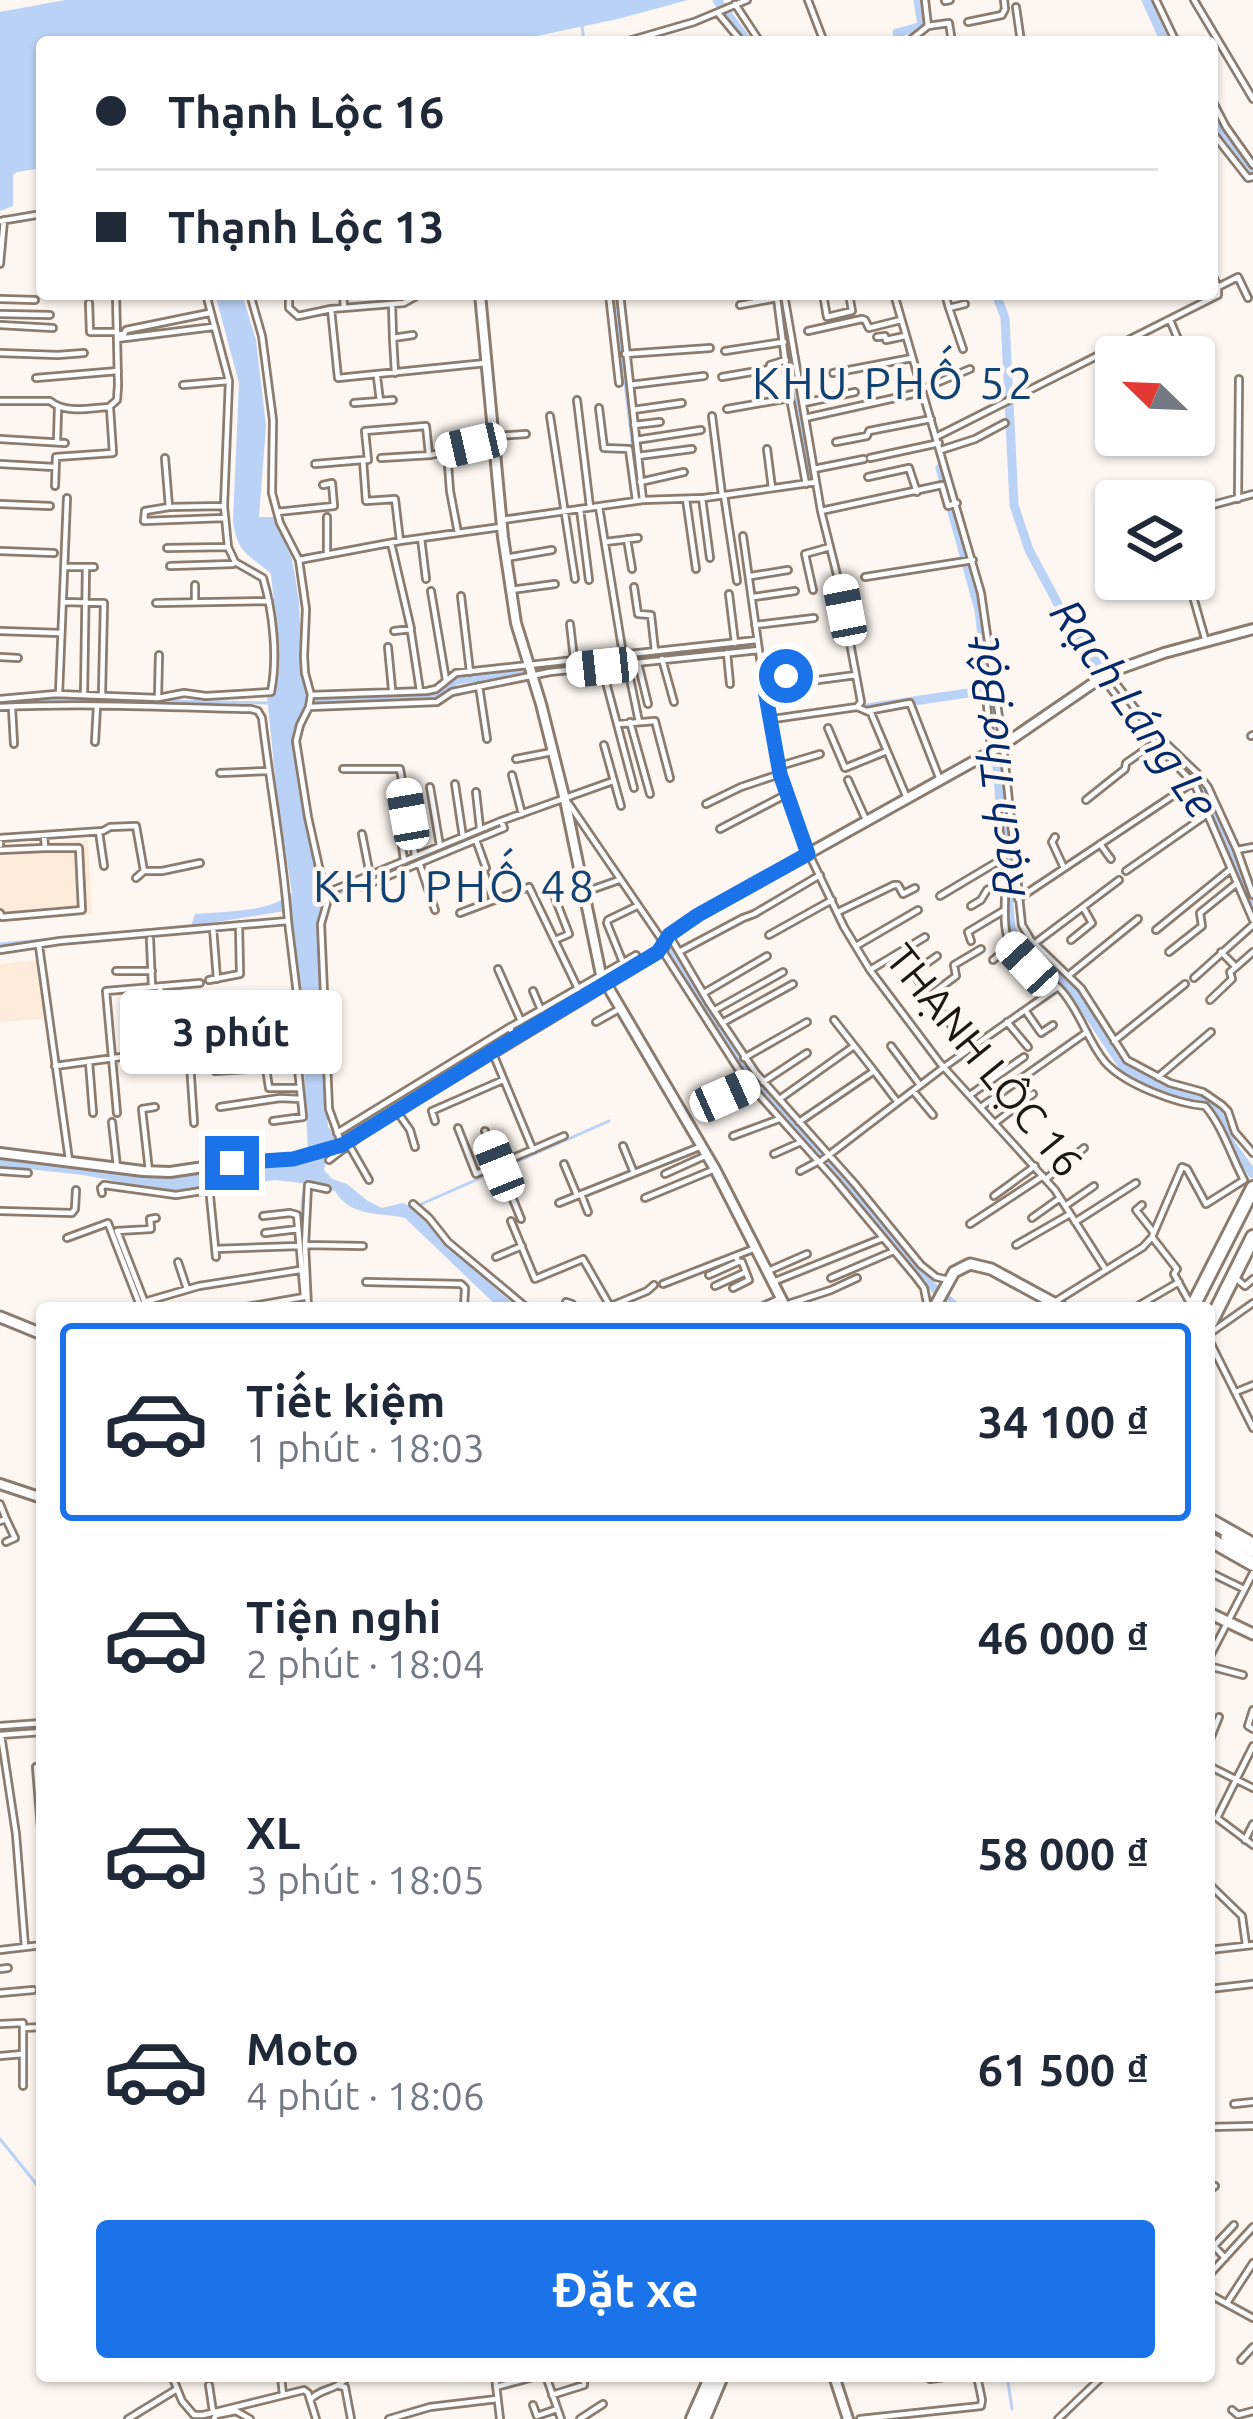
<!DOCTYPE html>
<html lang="vi">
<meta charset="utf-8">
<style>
body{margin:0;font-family:Ubuntu,sans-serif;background:#f2f2f3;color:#1f2937;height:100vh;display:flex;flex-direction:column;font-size:45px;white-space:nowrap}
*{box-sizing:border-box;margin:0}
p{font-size:39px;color:#747a83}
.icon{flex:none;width:66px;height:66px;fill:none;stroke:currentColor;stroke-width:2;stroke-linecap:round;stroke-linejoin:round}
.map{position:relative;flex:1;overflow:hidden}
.details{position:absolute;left:36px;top:1302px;width:1179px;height:1080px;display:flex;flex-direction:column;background:#fff;border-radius:12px;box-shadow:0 3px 9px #0004}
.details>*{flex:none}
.banner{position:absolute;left:36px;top:36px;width:1182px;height:264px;border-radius:12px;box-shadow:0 3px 9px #0004;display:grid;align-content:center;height:264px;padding:0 60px;background:#fff}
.needle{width:78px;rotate:293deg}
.controls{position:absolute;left:1095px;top:336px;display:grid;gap:24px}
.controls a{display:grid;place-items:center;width:120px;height:120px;border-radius:12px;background:#fff;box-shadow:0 3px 9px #0004;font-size:60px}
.end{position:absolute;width:54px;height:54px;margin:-27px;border:15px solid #1a73e8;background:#fff;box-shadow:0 0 0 6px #fff}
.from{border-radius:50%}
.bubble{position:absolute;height:84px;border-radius:12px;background:#fff;box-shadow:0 3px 9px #0004;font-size:39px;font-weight:700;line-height:84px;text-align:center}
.car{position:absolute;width:36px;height:72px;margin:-36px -18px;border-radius:15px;box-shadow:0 0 9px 3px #0007;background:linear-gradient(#fff 24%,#345 0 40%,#fff 0 76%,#345 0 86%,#fff 0)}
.banner b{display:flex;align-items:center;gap:42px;height:114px;font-size:45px}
.banner b+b{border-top:3px solid #e0e1e3}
.banner i{width:30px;height:30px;background:#1f2937}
ul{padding:21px 0 0;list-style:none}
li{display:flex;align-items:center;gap:36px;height:198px;margin:0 24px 18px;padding:0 36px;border:6px solid transparent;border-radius:12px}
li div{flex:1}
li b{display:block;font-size:45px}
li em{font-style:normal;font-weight:700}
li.selected{border-color:#1a73e8}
li>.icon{width:108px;height:108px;stroke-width:1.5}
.action{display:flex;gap:24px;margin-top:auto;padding:24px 60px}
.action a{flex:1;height:138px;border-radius:12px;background:#1a73e8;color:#fff;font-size:48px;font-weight:700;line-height:138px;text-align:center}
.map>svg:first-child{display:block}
</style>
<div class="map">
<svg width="1253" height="2419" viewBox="0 0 1253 2419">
<rect width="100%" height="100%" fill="#fef7f1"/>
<path fill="#fdebdb" d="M88 840 92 914 0 920V845Z
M37 960 44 1019 0 1022V964Z"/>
<path fill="#bbd2f7" d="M65 0H688L618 19 508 42H42V168L17 172 13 175V206L0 211V12Z
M215 294H242L256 340 266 426 259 517H274L292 559 299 600 302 675 308 696 294 744 323 897 318 922 328 1127 337 1135 338 1141 326 1161 324 1170 332 1179 347 1184 368 1201 382 1208 403 1203 419 1210 446 1245 518 1308H499L405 1218C380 1212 351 1218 335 1191L318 1185 275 1180 173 1192 83 1175 0 1166V1159H28L161 1176 301 1161 308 1151 302 1023 292 914 285 911 191 926 195 914C225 911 269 913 292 893L278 804 267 696 275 694C285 661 274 609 271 574 248 553 238 555 233 521L239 383Z"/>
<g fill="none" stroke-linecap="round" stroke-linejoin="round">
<path stroke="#bbd2f7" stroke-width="3" d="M582 26 584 42
M614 294 639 498
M0 703 66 699 268 703
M328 898 494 828
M0 944 189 926
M417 1206 609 1121
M303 1261 302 1203 306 1181
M0 1731 42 1728
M0 2139 42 2191
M1007 2376 1012 2409"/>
<path stroke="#bbd2f7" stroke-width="9" d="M717 0 748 42
M1146 0 1165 42
M900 42 897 33 922 26 918 0
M1212 119 1253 176
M996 294 1005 318 1014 505 1029 550 1058 604 1115 691 1146 730 1190 772 1202 787 1253 909
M780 305 807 471
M940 468 979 610 997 767 1011 928 1020 946 1075 994 1124 1068 1150 1083 1184 1096 1204 1099 1215 1106 1231 1144 1253 1174
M294 701 436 696 456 680 537 669 749 647
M867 708 988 690
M667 949 748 1077 846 1186 918 1274 957 1308"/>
<defs>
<path id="street" d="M808 0 824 42
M1156 0 1176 42
M1194 0 1253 99
M945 1 950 0
M735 4 760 42
M1016 7 1021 42
M718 13 742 42
M968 22 1002 15 1005 9 1004 0
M928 26 949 23 952 42
M625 42 694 22 747 0
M908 42 928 26 925 0
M1212 100 1226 127 1253 165
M1212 132 1248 178 1253 177
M0 221 42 214
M0 264 4 220
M1212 274 1218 287
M250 294 262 336 273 420 272 493 280 523 299 560 306 609 304 656 305 673 311 695 309 707 300 725 296 741 308 817 327 903 321 924 329 1109 342 1145
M289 294V308L298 316 331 309 404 303 420 294
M343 294 344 308
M609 294 619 383
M620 294 643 500
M784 294 821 511 838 579 856 675
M823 294 827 317 852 311 849 294
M894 294 981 593 1003 745 1022 925 1031 940 1081 988 1127 1060 1170 1083 1203 1092 1222 1105 1228 1111 1235 1132 1253 1153
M945 294 949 308 965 304
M777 298 790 398 806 484
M0 299 35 300
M89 303 90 332H117
M392 304 393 338 413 335
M740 305 777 298 776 294
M949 308 963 349
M331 309 338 378 486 363
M0 314 50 315
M1170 320 1183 351
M0 325 53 328
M808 331 862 319 865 320 869 328 901 320
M117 335 124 334 126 330 209 313
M877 337 885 336 886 340 905 336
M393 338 395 373
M117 339 213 327
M725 351 784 342
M0 353 58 355 84 353
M625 354 710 348
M833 373 912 358
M377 377 380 401
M722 377 769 369 770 365 786 360
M36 378 118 371
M183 385 229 381
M630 385 704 376
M922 389 970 369
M577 400 590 507
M0 401H50C65 414 90 408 109 407L117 400 118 385 116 294
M354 403 393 400
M804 403 855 392
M599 408 604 448 629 449 636 501
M727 409 790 398
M633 410 682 403
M550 416 575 579
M712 416 722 495
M805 418 922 392
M634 425 660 422
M495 436 526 434
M938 436 1214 297 1218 295V287L1238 277 1248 298
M0 439 65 443
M636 440 701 430
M57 442 58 408
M836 442 867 436 869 431 931 419
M767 449 772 488
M941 450 975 439 1005 423
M447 451 450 491 458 533
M638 456 692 449
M165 458 169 507 224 506
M381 458 431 455 496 440
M870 458 939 443
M0 464 54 467
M315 464 363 460
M814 469 864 459
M868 477 909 468 917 492
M640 482 684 472
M55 486 56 457 113 453 110 408
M724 495 737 581
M702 498 710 558
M686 499 696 569
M1238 499 1239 379
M1172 501 1171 491 1188 486
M0 504 50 506
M169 507 145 511 144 521 224 518
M599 507 623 654
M580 509 589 580
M1194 510 1253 494
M821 511 942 485 948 506 957 503
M277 512 334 506 332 483 323 485
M327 517V552
M502 520 643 500 704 498 816 482
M743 536 763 679 780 774 809 854 844 927 870 970 940 1063 1055 1190 1106 1270
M421 538 426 579
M627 539 632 569
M400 541 395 499 366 501 363 460H368L365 431 426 426 429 454
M605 542 638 538
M391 543 411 629 394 631
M167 548 227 547
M0 551 54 553
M506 558 552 550
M299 560 400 541 501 527
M170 566 233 564
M64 567H94
M751 576 788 570
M865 577 973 560
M1188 579 1206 642
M195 585V602
M634 587 638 614 651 615 655 651
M1135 587 1160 579
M511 590 555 584
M813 590 805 554 830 547
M431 591 446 680
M729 594 735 643
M461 596 470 672
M754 597 795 591
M63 602 104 603 102 693
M156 603 269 601
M570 624 574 659
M755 625 814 618
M0 631 60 633
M411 632 420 691
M388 647 392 689
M727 653 730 684
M0 657 18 658
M662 659 674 702
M638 663 648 704
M627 664 639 722
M602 667 634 788
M1108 673 1150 728 1197 773 1208 787 1237 850 1253 895
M1102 677 1137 723 1195 785
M763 679 786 676
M803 682 856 675 861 702 857 707
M479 686 487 739
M59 694 67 498
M986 694 991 748
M84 695 86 567
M311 695 427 691 436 689 456 673 757 640
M158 697 159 655
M0 699 56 694 158 698 184 693 206 696 271 692C278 657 273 612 263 578L235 562 228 547 224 506 229 381 206 294
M0 707C83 703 167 707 251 709L258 711 262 718C270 786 283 853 288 921
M309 707 437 702 452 692 550 672 759 650
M12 708 14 744
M867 711 910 703 940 780
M773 719 857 707 871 713 907 798
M630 722 650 794
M618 724 655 721 670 778
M828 728 845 768 887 751
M1251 736 1253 735
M95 742 97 706
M604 745 621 806
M516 759 552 752
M780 766 820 754
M343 769H400L415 855
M220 773 268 771
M512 775 522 814
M848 780 867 822
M455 784 463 837
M430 787 440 846
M476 792 480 828
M1086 800 1125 769 1126 763 1155 743
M569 804 664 943
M706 804 741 787 780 774
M998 810C999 835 1003 860 1005 884 1006 905 1001 930 1012 948 1023 966 1046 974 1061 990 1080 1011 1087 1040 1105 1062 1124 1084 1177 1104 1205 1106 1223 1127 1231 1156 1244 1180L1206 1204 1187 1169 1182 1167 1152 1237 1143 1247 1045 1308
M398 814 404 861
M720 829 787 794
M99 832 104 866
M362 834 370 875
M1055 837 1052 842 1064 868
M0 838 103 831 110 827 136 826 144 871 136 878
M476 840 486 868
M0 843V845
M1100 844 1111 859
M0 850 45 848 44 835
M1237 850 1253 847
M420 865 435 910
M144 871H162L200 863
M1126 871 1209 813
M485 875 492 898
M550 885 569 934 555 940
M362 887 504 828 501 821
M585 892 619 880
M326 893 501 821 613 781
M940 896 1002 859
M1018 899 1189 785H1195L1253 920
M971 906 981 900 987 890 1004 881
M838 912 894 885H898L903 894 915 888
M0 913 2 917 82 910 79 848H45
M460 913 529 887 582 997
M213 928 217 979
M1156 930 1231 869
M669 935 709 1003 756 1073 854 1183 921 1265 936 1277 949 1280
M769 935 832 900
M150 939 152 987
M1071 940 1092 923 1083 907
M971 941 968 932 1003 911
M1034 944 1119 880
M39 946 69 1160
M856 946 918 910
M0 950 60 941 288 921 297 994 295 1039 195 1047 55 1066
M662 950 744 1078 835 1180 915 1276 924 1288 928 1308
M679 952 743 918 754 914 820 875
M1169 952 1202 926 1200 913 1237 883
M1221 952 1236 967 1253 952
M993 960 1010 946
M498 969 521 1021
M626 970 607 923 608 920 637 906
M870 970 925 937
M116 971H152
M1069 975 1138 919
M1194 978 1253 925
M209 980 240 974 239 925
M160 987 164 1052
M533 991 541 1010
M704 993 767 956
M929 996 913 973 937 956
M1210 1000 1232 979 1230 972 1236 967
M715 1010 783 972
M1025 1010 1041 1033 1053 1025
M162 1019 183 1016
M596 1022 621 1008
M1007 1022 1028 1047
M722 1023 793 984
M514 1038 510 1027 521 1021 636 955 640 963
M1114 1041 1185 984
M891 1046 920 1085
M189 1048 194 1123
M969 1049 929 996 956 976 954 965 981 949
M494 1056 533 1150
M744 1058 807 1022
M89 1062 93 1113
M215 1071 266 1068 269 1088H299
M874 1071 896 1100
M1158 1077 1211 1032
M763 1082 807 1053
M914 1092 933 1115
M970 1095 1024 1057
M725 1096 751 1085
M781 1098 854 1046
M220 1107 280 1098 301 1099
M981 1107 1087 1032
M396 1110 410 1130 415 1147
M117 1113 106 991 200 983
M273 1121 303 1117 295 1039
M435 1121 432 1111 503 1080
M112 1122 117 1167
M799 1122 874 1071 834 1020
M995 1123 1033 1094
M458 1128 476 1174 564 1136
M485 1131 521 1219
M337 1133 510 1027
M733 1136 779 1119
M349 1145 369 1180
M623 1146 634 1173
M774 1154 801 1142
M329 1160 359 1137
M821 1161 944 1067 1058 987
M564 1164 577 1195
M207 1166 216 1257
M0 1171 28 1173
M149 1171 142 1109 155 1107
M800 1171 819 1161
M665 1174 707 1155
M1046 1179 1084 1148
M102 1193 101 1188 104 1185 176 1195 208 1190
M581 1194 588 1212
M994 1196 1035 1166
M645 1198 715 1169
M559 1203 702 1146
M413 1204 429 1218 448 1242 527 1308
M1142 1205 1136 1210 1154 1233
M1065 1206 1094 1186
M0 1211 72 1213 75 1209 76 1190
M263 1216 290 1213 297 1215 304 1296
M1032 1218 1060 1198
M511 1221 535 1279 583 1259 610 1306
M1075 1222 1136 1183
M970 1224 1043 1176
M265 1233 298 1229
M1152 1237 1177 1269 1174 1274 1190 1303
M67 1238 108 1223 141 1308
M305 1245 363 1246
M1016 1245 1070 1214
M215 1249 299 1246
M496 1257 522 1246
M178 1262 187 1289
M768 1271 807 1254
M709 1275 738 1262 736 1256
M831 1278 894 1251
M1238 1280 1245 1286 1253 1279
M366 1282 461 1284 465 1288 464 1308
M773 1282 883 1238
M663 1284 753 1249
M715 1286 746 1272
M733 1288 749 1280 742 1262H738
M144 1302 199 1286 300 1270
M566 1302 572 1304 575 1308
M785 1305 831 1290 857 1278
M1138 1306 1179 1282
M761 1307 781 1298
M147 1308 117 1231 151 1229 150 1219 156 1218
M241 1308 304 1297
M308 1308 305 1245 308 1185 327 1189
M606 1308 647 1291 654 1285
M1209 1334 1253 1303
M1209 1340 1253 1428
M1236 1392 1253 1385
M0 1504 6 1519 0 1521
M6 1519 15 1538 6 1542
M1209 1572 1244 1589
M1209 1658 1253 1573
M1209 1666 1243 1675
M1253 1710 1248 1726 1253 1729
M0 1726 42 1723
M0 1735 42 1732
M1 1735 16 1834 25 1947
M1209 1742 1219 1717
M1253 1746 1217 1818 1253 1845
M42 1765 36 1767 42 1840
M1209 1766 1253 1788
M1245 1840 1253 1824
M1209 1884 1242 1916 1246 1945
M0 1950 42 1945
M1209 1950 1253 1945
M0 1969 8 1968
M1209 1989 1253 1984
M0 1993 33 1990
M0 2024 23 2023V2086
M23 2028 42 2027
M0 2056 23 2054
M1234 2104 1253 2102
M1209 2127 1253 2126
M1209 2190 1215 2186
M1225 2258 1214 2246 1234 2225
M1209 2275 1253 2227
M1209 2294 1253 2318
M1227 2303 1253 2263
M1241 2360 1253 2347
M172 2376 182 2401 194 2415H203L304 2390 308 2393 316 2419
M281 2376 283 2395
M495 2376 500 2419
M546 2376 561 2419
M930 2379 952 2376
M209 2385 213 2412
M340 2386 345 2387 351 2419
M496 2387 537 2376
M552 2395 584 2385V2377
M310 2400C321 2387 336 2392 348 2376
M533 2405 537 2416 557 2409
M1232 2410 1238 2415 1253 2411
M128 2419 177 2389
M214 2419 216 2415 236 2411 250 2419
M389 2419 430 2407 497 2399
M580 2419 603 2404
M860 2419 981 2406 982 2400 977 2376
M1058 2419 1103 2376"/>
<path id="secondary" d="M480 294 503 537 516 623 541 704 565 800 601 975 715 1169 786 1308
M0 1153 143 1171 170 1172 231 1163 293 1159 337 1147 662 950 669 935 698 915 1003 745 1108 673 1164 653 1253 629
M0 1484 42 1498
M834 2376 848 2419"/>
<path id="primary" d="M934 1308 954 1272 970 1264 991 1269 1063 1308
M0 1317 42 1334
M1226 1537 1253 1552
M1209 1613 1253 1634"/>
<path id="highway" d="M1192 1308 1253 1188
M1209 1325 1253 1237
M1209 1520 1253 1545
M1209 1539 1253 1564
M693 2419 712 2376
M703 2419 721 2376"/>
</defs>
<use href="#street" stroke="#8b7c6f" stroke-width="10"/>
<use href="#secondary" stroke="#8b7c6f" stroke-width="14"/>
<use href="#primary" stroke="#8b7c6f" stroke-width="15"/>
<use href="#highway" stroke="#8b7c6f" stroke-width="18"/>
<use href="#street" stroke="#fff" stroke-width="4.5"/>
<use href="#secondary" stroke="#fff" stroke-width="8"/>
<use href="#primary" stroke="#fff" stroke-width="9"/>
<use href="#highway" stroke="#fff" stroke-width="12"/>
</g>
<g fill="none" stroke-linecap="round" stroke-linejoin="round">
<path stroke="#1a73e8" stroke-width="15" d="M232 1163 293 1159 342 1145 514 1038 658 952 669 935 698 915 808 854 780 774 763 679 786 676"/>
</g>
<g text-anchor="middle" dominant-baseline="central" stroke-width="9" stroke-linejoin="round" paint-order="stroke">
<g font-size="42" fill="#1c1611" stroke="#fef7f1">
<text transform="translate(985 1060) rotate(51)">THẠNH LỘC 16</text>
</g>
<g font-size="45" letter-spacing="3" fill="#104274" stroke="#fef7f1">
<text x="894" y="382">KHU PHỐ 52</text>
<text x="455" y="885">KHU PHỐ 48</text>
</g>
<g font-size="45" font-style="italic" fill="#02296c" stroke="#fef7f1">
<text transform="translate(1135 708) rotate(55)">Rạch Láng Le</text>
<text transform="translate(995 767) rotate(-96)">Rạch Thợ Bột</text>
</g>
</g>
</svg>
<div class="controls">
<a><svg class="needle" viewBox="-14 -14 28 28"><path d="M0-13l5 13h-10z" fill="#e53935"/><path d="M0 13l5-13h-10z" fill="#747a83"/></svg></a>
<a><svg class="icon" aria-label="layers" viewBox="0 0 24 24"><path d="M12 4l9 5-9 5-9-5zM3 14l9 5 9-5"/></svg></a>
</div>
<i class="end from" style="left:786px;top:676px"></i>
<i class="end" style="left:232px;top:1163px"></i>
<div class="bubble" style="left:120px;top:990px;width:222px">3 phút</div>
<i class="car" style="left:471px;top:445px;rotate:257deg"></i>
<i class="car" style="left:845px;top:610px;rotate:349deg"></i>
<i class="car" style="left:602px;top:667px;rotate:264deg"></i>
<i class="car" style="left:408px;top:814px;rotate:350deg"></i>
<i class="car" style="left:1027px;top:964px;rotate:317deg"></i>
<i class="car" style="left:725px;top:1096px;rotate:66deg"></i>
<i class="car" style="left:499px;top:1166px;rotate:338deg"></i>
<div class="banner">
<b><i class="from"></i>Thạnh Lộc 16</b>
<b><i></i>Thạnh Lộc 13</b>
</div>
<section class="details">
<ul>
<li class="selected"><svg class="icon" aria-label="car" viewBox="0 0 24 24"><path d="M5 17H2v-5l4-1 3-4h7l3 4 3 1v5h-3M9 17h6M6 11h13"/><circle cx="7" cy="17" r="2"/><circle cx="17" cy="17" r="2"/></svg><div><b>Tiết kiệm</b><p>1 phút · 18:03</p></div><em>34 100 ₫</em></li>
<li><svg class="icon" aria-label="car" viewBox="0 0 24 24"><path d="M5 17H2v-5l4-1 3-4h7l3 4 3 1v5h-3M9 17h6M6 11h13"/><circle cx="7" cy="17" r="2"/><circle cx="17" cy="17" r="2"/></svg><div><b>Tiện nghi</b><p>2 phút · 18:04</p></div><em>46 000 ₫</em></li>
<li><svg class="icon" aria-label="car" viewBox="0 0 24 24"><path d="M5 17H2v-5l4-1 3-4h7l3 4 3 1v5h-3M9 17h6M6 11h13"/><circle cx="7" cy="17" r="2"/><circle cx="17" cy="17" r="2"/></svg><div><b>XL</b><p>3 phút · 18:05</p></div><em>58 000 ₫</em></li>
<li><svg class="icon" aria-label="car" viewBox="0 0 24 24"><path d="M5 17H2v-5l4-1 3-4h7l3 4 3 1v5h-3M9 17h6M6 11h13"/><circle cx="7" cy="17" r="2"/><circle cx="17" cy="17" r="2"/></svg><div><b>Moto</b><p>4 phút · 18:06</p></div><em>61 500 ₫</em></li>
</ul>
<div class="action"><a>Đặt xe</a></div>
</section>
</div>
